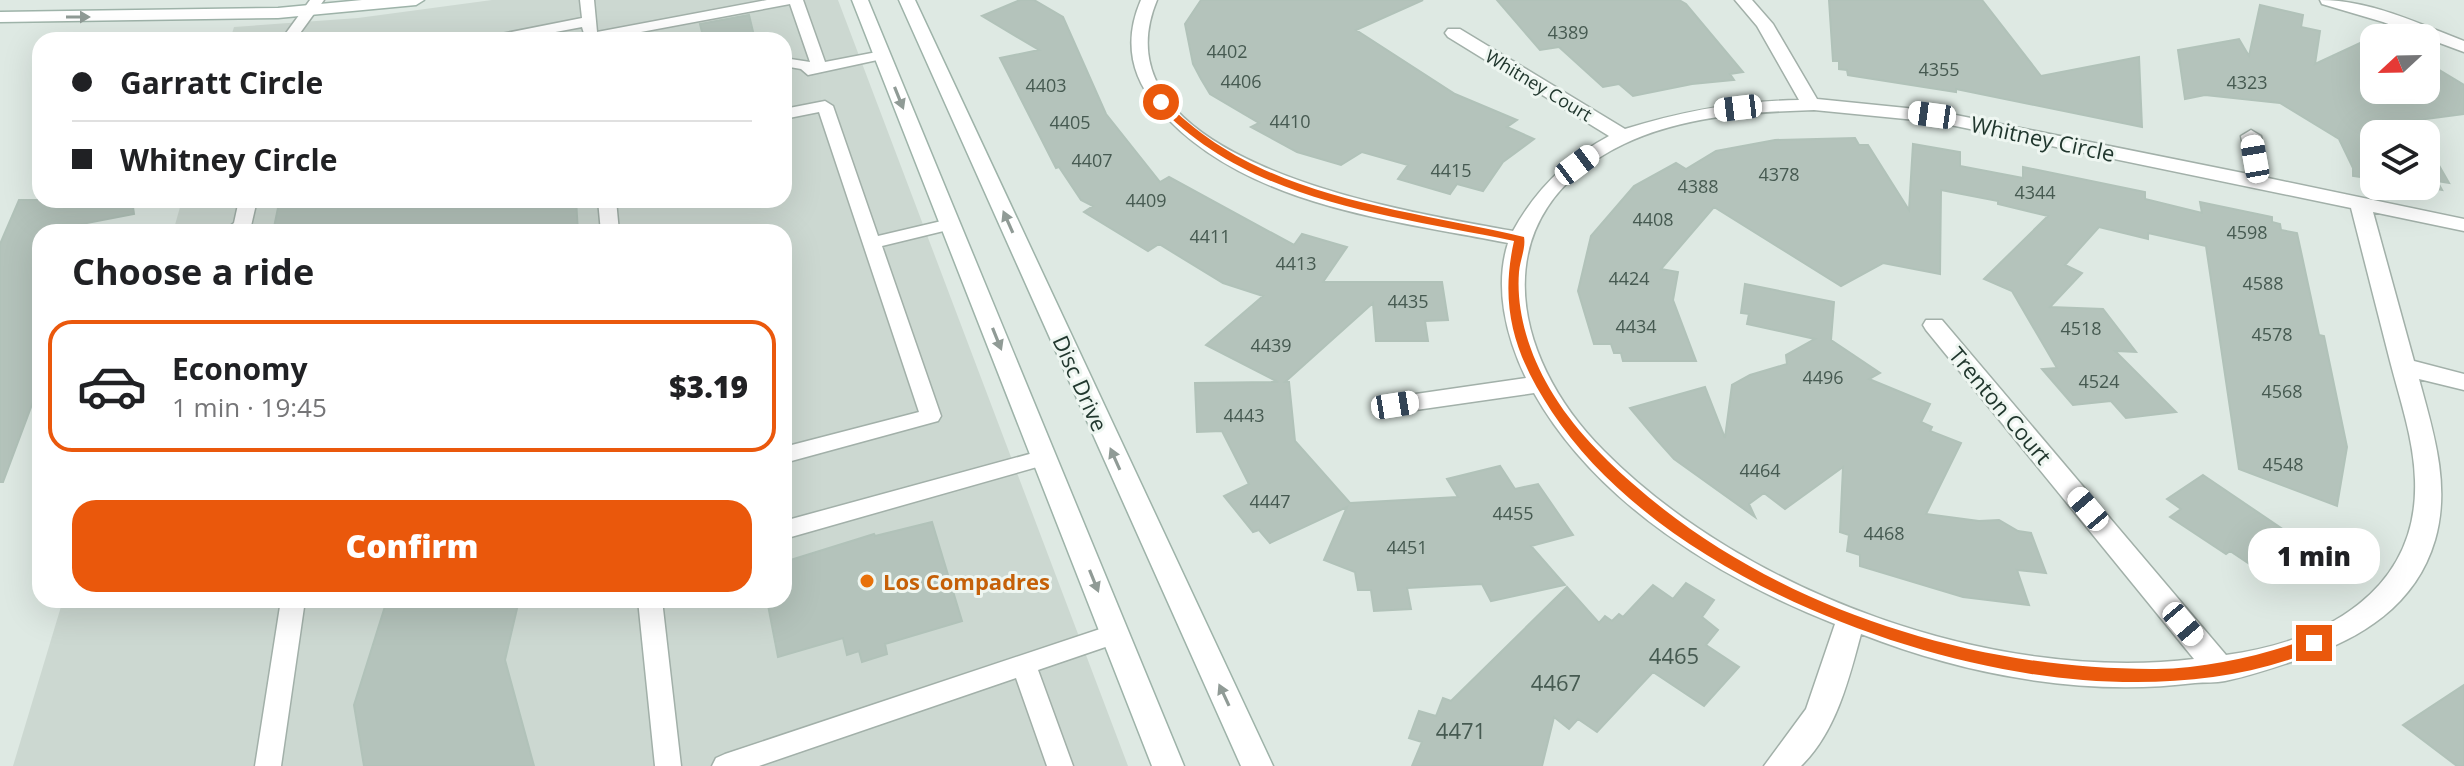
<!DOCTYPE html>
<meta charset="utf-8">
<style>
body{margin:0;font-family:"Open Sans",sans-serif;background:#f2f2f2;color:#202124;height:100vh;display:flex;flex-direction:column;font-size:30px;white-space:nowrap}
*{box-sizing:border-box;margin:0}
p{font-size:26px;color:#757577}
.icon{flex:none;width:44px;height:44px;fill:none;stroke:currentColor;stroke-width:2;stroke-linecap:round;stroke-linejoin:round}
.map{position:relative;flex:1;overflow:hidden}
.drawer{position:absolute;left:32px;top:224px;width:760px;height:384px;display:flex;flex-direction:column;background:#fff;border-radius:24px;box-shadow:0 8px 32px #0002}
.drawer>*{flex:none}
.top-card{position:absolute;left:32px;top:32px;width:760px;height:176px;border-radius:24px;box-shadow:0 8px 32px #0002;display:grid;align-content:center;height:176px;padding:0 40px;background:#fff}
.needle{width:52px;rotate:248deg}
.fabs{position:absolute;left:2360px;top:24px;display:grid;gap:16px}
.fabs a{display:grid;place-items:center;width:80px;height:80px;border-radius:16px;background:#fff;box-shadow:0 8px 32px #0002;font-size:40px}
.end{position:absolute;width:36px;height:36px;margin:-18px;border:10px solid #ea580c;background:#fff;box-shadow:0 0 0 4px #fff}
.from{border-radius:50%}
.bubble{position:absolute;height:56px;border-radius:24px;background:#fff;box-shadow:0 8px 32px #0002;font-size:26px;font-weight:800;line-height:56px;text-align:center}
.car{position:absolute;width:24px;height:48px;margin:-24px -12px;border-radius:10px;box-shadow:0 0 6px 2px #0007;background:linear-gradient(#fff 24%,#345 0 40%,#fff 0 76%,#345 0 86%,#fff 0)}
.top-card b{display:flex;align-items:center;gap:28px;height:76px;font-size:30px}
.top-card b+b{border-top:2px solid #e0e0e0}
.top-card i{width:20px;height:20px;background:#202124}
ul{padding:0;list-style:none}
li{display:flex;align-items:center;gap:24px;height:132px;margin:0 16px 12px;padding:0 24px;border:4px solid transparent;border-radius:24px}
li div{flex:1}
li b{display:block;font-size:30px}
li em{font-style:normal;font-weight:800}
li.current{border-color:#ea580c}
li>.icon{width:72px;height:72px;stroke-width:1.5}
h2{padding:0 40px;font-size:36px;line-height:96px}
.primary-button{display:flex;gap:16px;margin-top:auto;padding:16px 40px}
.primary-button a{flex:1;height:92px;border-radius:24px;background:#ea580c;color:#fff;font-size:32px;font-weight:800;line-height:92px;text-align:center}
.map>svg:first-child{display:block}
</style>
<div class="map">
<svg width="2464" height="766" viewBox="0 0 2464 766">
<rect width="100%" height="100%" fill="#dee9e3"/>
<path fill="#ccd8d1" d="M492 0H838L1128 766H13L63 600H784V232H173L182 200H784V40H230L234 27 358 18Z"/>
<path fill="#b4c3bb" stroke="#b1c2b9" stroke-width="2" d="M1020 0H1034L1063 17 1106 114 1160 182 1169 177 1294 245 1302 234 1347 247 1323 282H1442L1448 320 1425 321 1428 341H1376L1373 303 1285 382H1289L1295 441 1350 503 1458 497 1447 479 1500 466 1515 489 1538 484 1573 535 1531 546 1565 585 1491 601 1482 584 1407 588 1411 609 1374 611 1371 590H1358L1355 572 1324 560 1347 507 1270 543 1259 530 1253 532 1224 496 1249 484 1222 431 1197 432 1195 383 1278 382 1206 345 1263 296 1223 283 1159 244 1148 251 1084 212 1093 206 1081 200 1059 167 1056 168 1000 58 1039 50 982 16Z
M1201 0H1423L1356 30 1455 94 1517 120 1507 127 1534 139 1503 162 1483 191 1457 184 1450 194 1398 179 1408 165 1362 152 1341 165 1297 152 1251 127 1259 123 1210 94 1201 79 1193 64 1185 24Z
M1497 0H1679L1686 4 1743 72 1730 74 1734 80 1692 84 1633 96 1619 84 1603 87 1559 47 1540 50Z
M1829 0H1982L2041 76 2139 57 2142 127 1956 89V92L1848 75 1847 70 1839 69V61H1833Z
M2260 5 2303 15 2301 27 2320 31 2315 64 2362 42 2374 47V90H2426V62L2464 85V114L2380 125 2396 134H2374V179L2353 176V168L2339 139 2280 103 2205 95 2185 99 2178 50 2239 39 2249 56Z
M749 15 755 40H704L700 24Z
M1855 138 1859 145H1868L1909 210 1913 144 1960 152V166L2023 178V167L2145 192V199L2202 213 2200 202 2272 217V222L2280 224 2281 230 2297 233 2319 335 2324 336 2347 447 2337 506 2239 469 2206 246 2148 233V239L2099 227 2065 265 2082 273 2050 307 2103 309 2136 352 2115 351 2176 412 2126 418 2111 401 2073 405 2042 369 2057 368 2012 291 1984 279 2048 216 1998 204V201L1941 190 1940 274 1883 263 1841 286 1714 207 1661 269 1678 272 1673 300 1696 361H1623L1621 353H1614L1611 344H1594L1578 291 1591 236 1634 186 1676 163 1686 169 1716 151 1775 140Z
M2426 151 2433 155 2449 183 2437 181 2442 190 2419 186H2426Z
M19 200H132L134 214 40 232V383L3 482H0V244Z
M296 200H576L578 232H273L279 203Z
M1745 284 1834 302 1831 340 1880 373 1869 379 1930 404 1921 422 1932 427 1930 431 1961 443 1926 514 1979 521 1999 520 2018 531 2031 533 2046 573 2017 570 2029 605 1963 597 1860 566V555L1847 551 1849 535 1840 532 1843 467 1785 509 1764 493 1749 504 1755 517 1674 459 1657 440 1630 408 1705 387 1725 438 1732 385 1750 375 1787 364 1786 355 1815 339 1747 324 1749 314 1741 313Z
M2203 475 2309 547 2278 572 2265 563 2257 569 2230 551 2226 554 2170 517 2181 509 2167 499Z
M932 522 962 621 885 644 887 654 862 662 859 651 847 655 843 638 778 657 767 600H784V562L874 534 875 536Z
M1686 583 1714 600 1702 617 1718 630 1706 645 1739 667 1704 706 1653 672 1597 732 1578 719 1569 729 1554 717 1542 766H1412L1422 742 1409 738 1419 711 1436 716 1443 698 1451 701 1567 587 1599 623 1605 616 1612 621 1619 614 1623 617 1653 585 1673 599Z
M387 600H519L505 660 534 766H364L354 705Z
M2464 685V766H2457L2403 725Z"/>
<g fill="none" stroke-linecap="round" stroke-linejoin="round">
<defs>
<path id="service" d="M310 0H324L295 40H281Z
M580 0H594L597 32 767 0H803L825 62 882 51 889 55 882 59 808 75 801 69 784 66V58L810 62 790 4 598 40H586L582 27 513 40H484L491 36 582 18Z
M825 101 833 106 878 236 950 219 959 224 956 228 882 246 941 416 938 421 784 463V447L919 412 819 112 784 119V109Z
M239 200H257L251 226 244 232H223L234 223Z
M598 200H616L619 232H601Z
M1044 450 1051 453 1055 458 1051 463 784 539V521Z
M281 600H305L281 766H255Z
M638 600H662L681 766H655Z
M1115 624 1123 627 1127 634 1123 641 1038 670 1073 766H1047L1016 678 759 766H712L716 758 725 754Z"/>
<path id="minor" d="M1141 0H1157C1089 164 1414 213 1513 231 1536 189 1568 158 1609 136L1448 37 1445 33 1448 29H1460L1625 129C1683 111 1738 101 1799 100L1757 26 1735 0H1752L1773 24 1817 99 1936 111 2248 174 2241 136 2251 130 2261 136 2268 178 2464 219V231L2373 212 2414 361 2464 374V390L2419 379C2433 431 2451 485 2435 540 2416 605 2361 639 2300 659 2275 667 2250 676 2225 681 2216 683 2205 682 2195 683 2083 697 1966 675 1861 634 1849 679 1836 732 1801 766H1764L1806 709 1835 624C1720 579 1596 503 1534 393L1395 413 1386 411 1383 405 1386 399 1395 397 1526 378C1506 337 1494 287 1508 243 1390 220 1240 205 1157 107 1130 75 1124 39 1141 0ZM1814 110 1936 122 2351 208C2364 259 2377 310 2390 361 2400 400 2414 440 2415 480 2419 591 2324 642 2226 655L1942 320H1926L1923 325 1926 330 2194 659C1994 683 1746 594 1604 451 1508 355 1482 212 1624 144 1683 116 1750 112 1814 110Z
M2320 0C2370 0 2417 23 2464 41V52L2383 22 2322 4Z"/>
<path id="secondary" d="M362 0H424L416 5 278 18 0 22V12L278 8Z
M852 0H868L1184 766H1152Z
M899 0H915L1273 766H1241Z"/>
</defs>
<use href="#service" stroke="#a2b0a9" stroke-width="3"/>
<use href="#minor" stroke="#a2b0a9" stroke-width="3"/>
<use href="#secondary" stroke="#9eb3a9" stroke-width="3"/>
<use href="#service" fill="#fff" fill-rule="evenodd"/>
<use href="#minor" fill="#fff" fill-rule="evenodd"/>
<use href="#secondary" fill="#fff" fill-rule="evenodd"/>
</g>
<defs><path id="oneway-solid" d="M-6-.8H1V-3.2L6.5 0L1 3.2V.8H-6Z" transform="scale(2)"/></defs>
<g fill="#909b96">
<use href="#oneway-solid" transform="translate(78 17)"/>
<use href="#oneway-solid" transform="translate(899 98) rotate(68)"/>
<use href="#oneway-solid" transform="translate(1008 222) rotate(-114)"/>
<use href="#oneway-solid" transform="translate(997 339) rotate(68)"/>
<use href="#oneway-solid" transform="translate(1115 459) rotate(-114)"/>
<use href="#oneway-solid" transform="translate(1094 581) rotate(68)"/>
<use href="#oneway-solid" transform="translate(1224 695) rotate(-115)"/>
</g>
<path fill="#ea580c" d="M1157 100H1164C1258 199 1398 207 1524 237 1526 248 1520 260 1519 272 1516 310 1528 349 1546 382 1567 421 1599 454 1632 483 1772 607 1970 670 2156 669 2211 668 2263 655 2314 637L2322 643 2320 648C2245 680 2163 686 2083 680 1902 666 1655 568 1552 412 1515 356 1499 308 1514 241 1390 215 1248 202 1157 104Z"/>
<circle fill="#e8710a" stroke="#eef6f1" stroke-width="3" cx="867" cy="581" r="8"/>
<g text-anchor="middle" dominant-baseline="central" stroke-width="6" stroke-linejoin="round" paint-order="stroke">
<g font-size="18" fill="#465a51">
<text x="1568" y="32">4389</text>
<text x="1227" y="51">4402</text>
<text x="1939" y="69">4355</text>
<text x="1241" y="81">4406</text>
<text x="2247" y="82">4323</text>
<text x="1046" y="85">4403</text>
<text x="1290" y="121">4410</text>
<text x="1070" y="122">4405</text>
<text x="1092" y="160">4407</text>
<text x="1451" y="170">4415</text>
<text x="1779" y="174">4378</text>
<text x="1698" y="186">4388</text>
<text x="2035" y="192">4344</text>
<text x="1146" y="200">4409</text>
<text x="1653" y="219">4408</text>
<text x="2247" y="232">4598</text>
<text x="1210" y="236">4411</text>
<text x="1296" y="263">4413</text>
<text x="1629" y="278">4424</text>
<text x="2263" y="283">4588</text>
<text x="1408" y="301">4435</text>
<text x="1636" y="326">4434</text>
<text x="2081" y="328">4518</text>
<text x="2272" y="334">4578</text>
<text x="1271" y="345">4439</text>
<text x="1823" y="377">4496</text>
<text x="2099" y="381">4524</text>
<text x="2282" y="391">4568</text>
<text x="1244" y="415">4443</text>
<text x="2283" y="464">4548</text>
<text x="1760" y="470">4464</text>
<text x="1270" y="501">4447</text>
<text x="1513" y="513">4455</text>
<text x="1884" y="533">4468</text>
<text x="1407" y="547">4451</text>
</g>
<g font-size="18" fill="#21372e" stroke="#eef6f1">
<text transform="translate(1539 85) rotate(31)">Whitney Court</text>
</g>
<g font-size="22" fill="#21372e" stroke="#eef6f1">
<text transform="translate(2043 138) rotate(12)">Whitney Circle</text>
<text transform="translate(1081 383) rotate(66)">Disc Drive</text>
<text transform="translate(2001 405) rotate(50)">Trenton Court</text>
</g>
<g font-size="22" font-weight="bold" fill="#c56008" stroke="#eef6f1" text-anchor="start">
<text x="883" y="581">Los Compadres</text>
</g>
<g font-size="22" fill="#465a51">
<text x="1674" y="655">4465</text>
<text x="1556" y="682">4467</text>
<text x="1461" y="730">4471</text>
</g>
</g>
</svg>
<div class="fabs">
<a><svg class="needle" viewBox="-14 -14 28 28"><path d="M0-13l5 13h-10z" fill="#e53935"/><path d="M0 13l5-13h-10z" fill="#757577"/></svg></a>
<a><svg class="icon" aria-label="layers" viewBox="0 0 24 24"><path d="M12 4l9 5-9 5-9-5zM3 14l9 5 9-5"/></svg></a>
</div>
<i class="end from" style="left:1161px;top:102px"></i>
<i class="end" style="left:2314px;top:643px"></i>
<div class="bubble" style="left:2248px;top:528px;width:132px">1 min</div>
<i class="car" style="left:1738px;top:108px;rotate:263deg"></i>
<i class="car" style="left:1932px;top:115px;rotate:278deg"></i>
<i class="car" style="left:2255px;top:159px;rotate:350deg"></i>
<i class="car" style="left:1577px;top:165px;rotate:53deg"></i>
<i class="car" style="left:1395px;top:405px;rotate:81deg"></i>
<i class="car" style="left:2088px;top:509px;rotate:320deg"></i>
<i class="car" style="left:2183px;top:624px;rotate:140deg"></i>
<div class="top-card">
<b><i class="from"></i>Garratt Circle</b>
<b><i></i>Whitney Circle</b>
</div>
<section class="drawer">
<h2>Choose a ride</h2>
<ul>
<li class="current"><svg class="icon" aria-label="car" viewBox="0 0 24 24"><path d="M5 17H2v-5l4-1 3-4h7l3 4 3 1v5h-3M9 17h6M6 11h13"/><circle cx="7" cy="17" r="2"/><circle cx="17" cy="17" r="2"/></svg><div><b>Economy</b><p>1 min · 19:45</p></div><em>$3.19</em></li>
</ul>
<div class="primary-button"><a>Confirm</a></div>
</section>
</div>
